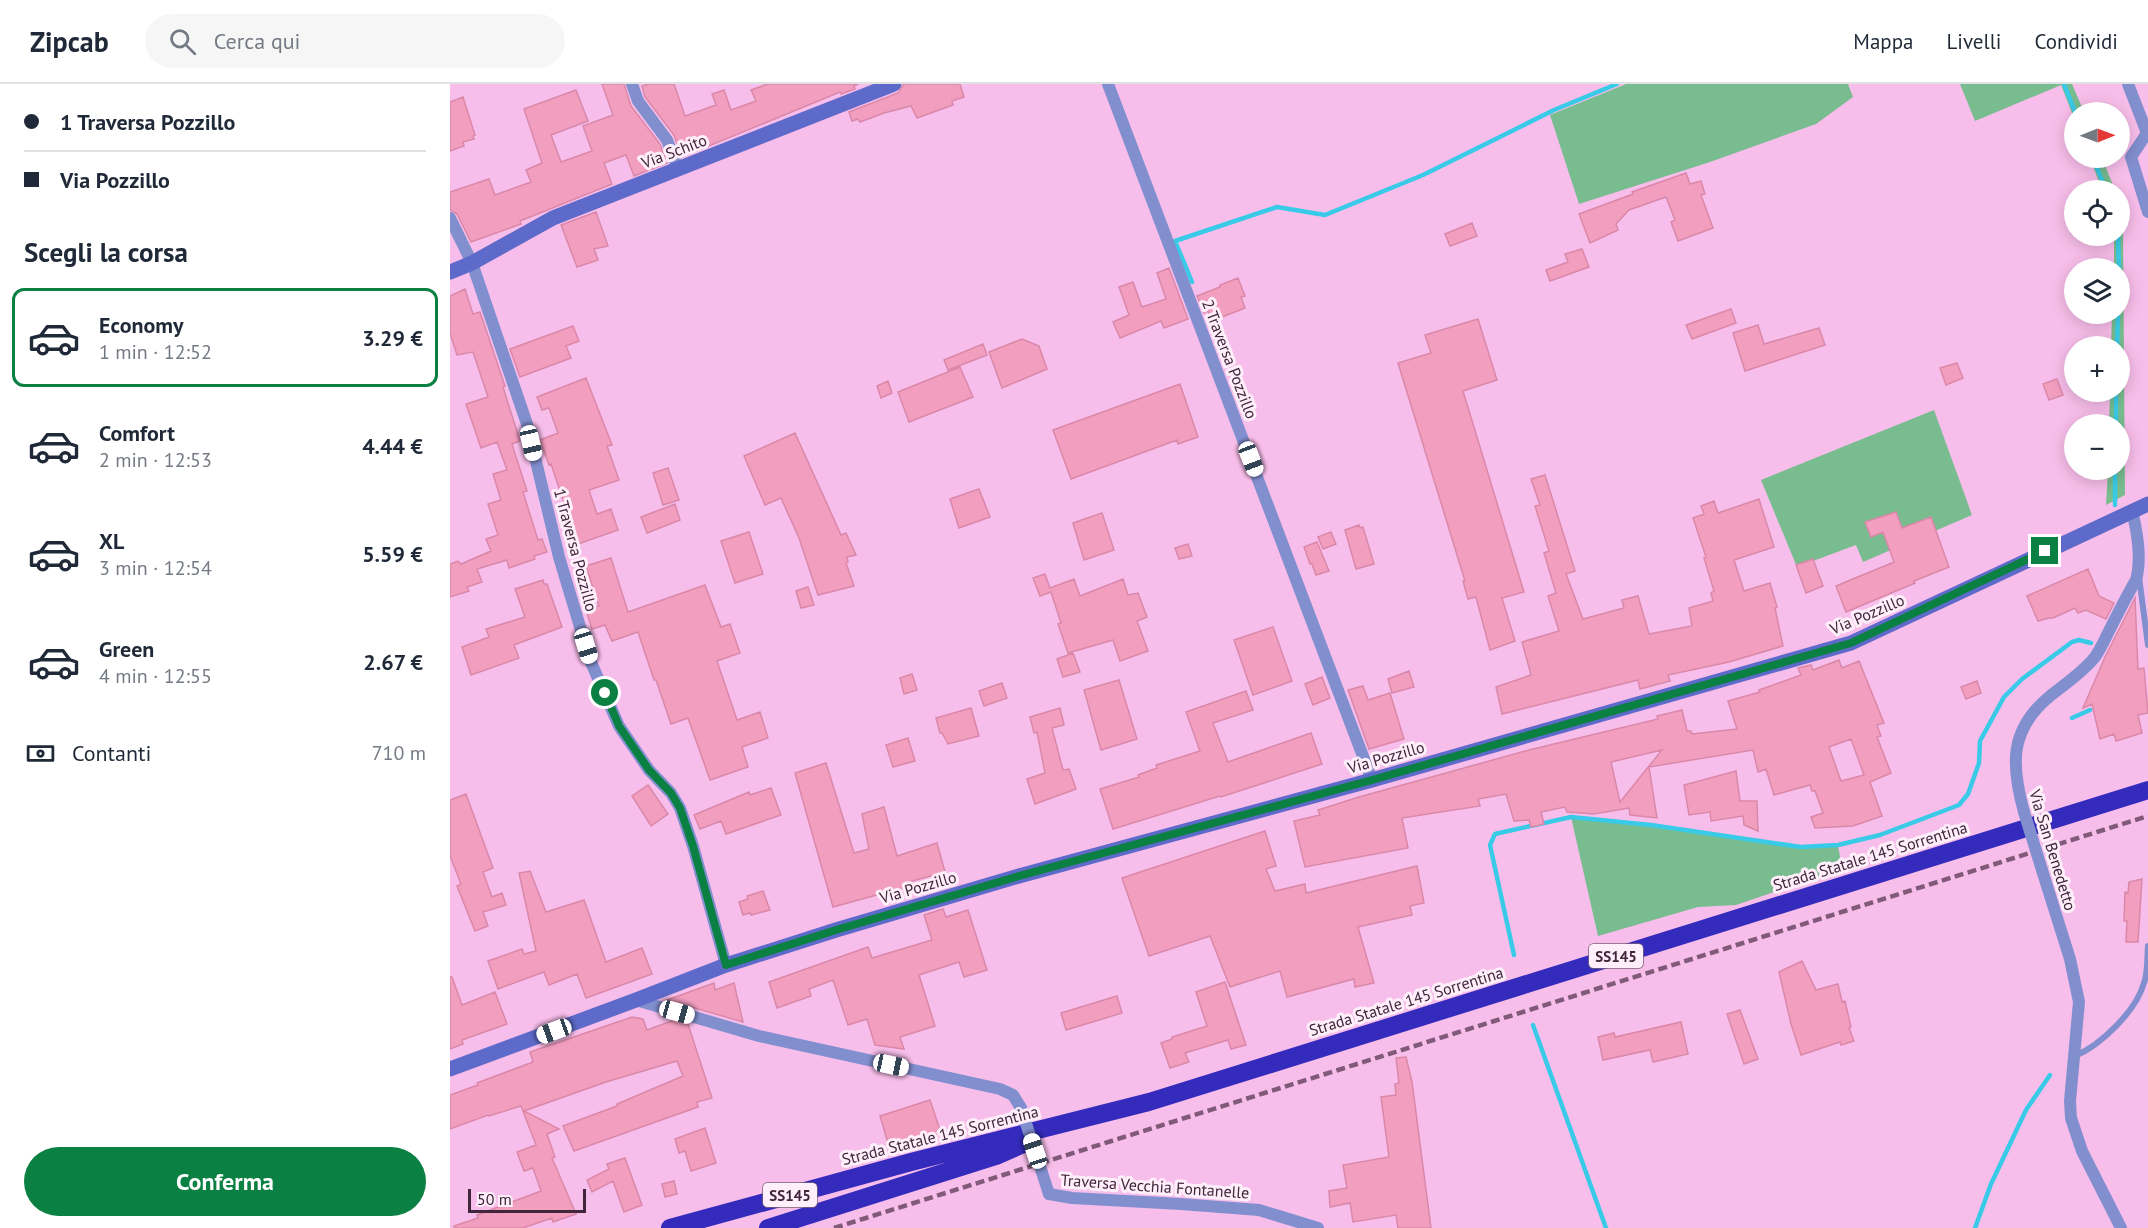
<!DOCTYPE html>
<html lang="it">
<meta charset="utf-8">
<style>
body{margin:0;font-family:"PT Sans",sans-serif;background:#f6f6f7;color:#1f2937;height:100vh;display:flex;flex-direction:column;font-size:22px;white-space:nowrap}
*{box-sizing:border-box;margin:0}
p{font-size:20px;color:#747a83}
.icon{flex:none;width:33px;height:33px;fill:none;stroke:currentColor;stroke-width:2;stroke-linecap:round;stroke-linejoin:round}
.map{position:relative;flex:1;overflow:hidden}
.side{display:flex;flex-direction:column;background:#fff;width:450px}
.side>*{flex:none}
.guide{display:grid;align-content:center;height:132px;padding:0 24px;background:#fff}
.needle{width:39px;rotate:89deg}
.buttons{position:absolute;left:1614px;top:18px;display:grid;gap:12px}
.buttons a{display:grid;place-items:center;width:66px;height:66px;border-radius:50%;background:#fff;box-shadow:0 3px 15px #0003;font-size:30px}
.scale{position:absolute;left:18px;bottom:15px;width:118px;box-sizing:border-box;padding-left:6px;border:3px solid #40253b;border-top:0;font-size:16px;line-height:21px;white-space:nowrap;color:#40253b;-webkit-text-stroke:4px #feeffa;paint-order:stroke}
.end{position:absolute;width:27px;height:27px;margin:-14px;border:8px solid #0b8043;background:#fff;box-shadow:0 0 0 3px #fff}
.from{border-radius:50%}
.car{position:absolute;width:18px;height:36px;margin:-18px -9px;border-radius:8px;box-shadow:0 0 4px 2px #0007;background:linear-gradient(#fff 24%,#345 0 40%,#fff 0 76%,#345 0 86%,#fff 0)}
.guide b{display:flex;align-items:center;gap:21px;height:57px;font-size:22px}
.guide b+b{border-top:2px solid #e0e1e3}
.guide i{width:15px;height:15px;background:#1f2937}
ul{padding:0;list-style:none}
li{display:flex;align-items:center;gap:18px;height:99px;margin:0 12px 9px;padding:0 12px;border:3px solid transparent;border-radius:12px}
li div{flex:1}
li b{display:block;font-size:22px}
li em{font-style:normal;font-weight:700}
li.active{border-color:#0b8043}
li>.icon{width:54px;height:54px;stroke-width:1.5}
h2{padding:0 24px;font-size:27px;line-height:72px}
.pay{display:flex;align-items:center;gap:15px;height:66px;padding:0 24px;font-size:22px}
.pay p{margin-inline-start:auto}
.cta{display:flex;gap:12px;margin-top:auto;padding:12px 24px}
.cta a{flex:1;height:69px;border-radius:36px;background:#0b8043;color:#fff;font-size:24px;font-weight:700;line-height:69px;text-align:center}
header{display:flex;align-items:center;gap:36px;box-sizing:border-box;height:84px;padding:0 30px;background:#fff;border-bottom:2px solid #e0e1e3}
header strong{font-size:28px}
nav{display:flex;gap:33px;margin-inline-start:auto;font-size:21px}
.search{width:420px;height:54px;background:#f6f6f7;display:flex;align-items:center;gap:15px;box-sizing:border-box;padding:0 21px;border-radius:33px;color:#747a83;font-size:22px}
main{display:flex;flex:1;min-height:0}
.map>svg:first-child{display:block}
</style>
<header>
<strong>Zipcab</strong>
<div class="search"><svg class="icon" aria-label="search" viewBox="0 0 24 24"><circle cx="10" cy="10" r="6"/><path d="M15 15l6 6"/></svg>Cerca qui</div>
<nav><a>Mappa</a><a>Livelli</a><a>Condividi</a></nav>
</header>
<main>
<section class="side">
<div class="guide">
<b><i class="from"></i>1 Traversa Pozzillo</b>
<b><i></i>Via Pozzillo</b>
</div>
<h2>Scegli la corsa</h2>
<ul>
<li class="active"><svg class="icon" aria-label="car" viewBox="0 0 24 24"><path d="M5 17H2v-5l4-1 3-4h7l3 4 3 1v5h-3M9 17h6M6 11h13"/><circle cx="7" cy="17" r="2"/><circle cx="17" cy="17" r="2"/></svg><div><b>Economy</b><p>1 min · 12:52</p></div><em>3.29 €</em></li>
<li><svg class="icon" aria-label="car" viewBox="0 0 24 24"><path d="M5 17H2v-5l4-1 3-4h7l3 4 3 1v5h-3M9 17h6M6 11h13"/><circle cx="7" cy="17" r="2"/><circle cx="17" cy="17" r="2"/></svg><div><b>Comfort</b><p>2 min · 12:53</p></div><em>4.44 €</em></li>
<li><svg class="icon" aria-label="car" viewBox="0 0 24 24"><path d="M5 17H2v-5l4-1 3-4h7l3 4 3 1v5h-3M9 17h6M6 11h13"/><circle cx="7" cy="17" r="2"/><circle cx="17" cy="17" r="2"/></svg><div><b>XL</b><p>3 min · 12:54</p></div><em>5.59 €</em></li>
<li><svg class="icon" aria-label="car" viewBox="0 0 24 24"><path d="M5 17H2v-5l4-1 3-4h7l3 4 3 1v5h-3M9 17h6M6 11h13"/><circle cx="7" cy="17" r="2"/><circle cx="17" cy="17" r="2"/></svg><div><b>Green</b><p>4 min · 12:55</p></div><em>2.67 €</em></li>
</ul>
<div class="pay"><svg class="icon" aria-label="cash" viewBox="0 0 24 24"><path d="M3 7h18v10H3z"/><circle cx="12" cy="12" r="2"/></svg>Contanti<p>710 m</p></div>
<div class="cta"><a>Conferma</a></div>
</section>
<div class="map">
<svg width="1698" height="1144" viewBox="0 0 1698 1144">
<rect width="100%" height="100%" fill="#f8beeb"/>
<path fill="#78bc8f" d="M1176 0H1398L1403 13 1366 40 1260 78 1129 120 1100 31Z
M1510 0H1622L1634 28H1624V34L1611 1 1525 37Z
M1640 74H1652L1665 106H1652Z
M1670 128 1673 146 1675 411 1656 421 1658 386H1670V340H1659L1660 308H1670V262H1661L1662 230H1670V184H1664V152H1670Z
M1484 326 1522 431 1413 478 1406 461 1347 483 1311 396Z
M1121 733 1201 741 1351 763 1388 761 1392 785 1286 821 1248 823 1148 852Z"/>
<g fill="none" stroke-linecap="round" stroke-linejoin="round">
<path stroke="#39cae7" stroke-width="4.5" d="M1614 0 1625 28
M1643 74 1656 106
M1668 152 1669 184
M742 198 725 157 827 123 875 131 973 91 1104 26 1167 0
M1667 262 1668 230
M1666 340V308
M1665 421V386
M1622 634 1640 626
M1064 871 1040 761 1045 750 1121 733 1201 741 1351 763 1388 761 1430 751 1509 721 1518 710 1529 679 1530 657 1554 613 1572 595 1622 558 1629 556 1641 559
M1083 941 1156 1144
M1525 1144 1541 1100 1576 1026 1600 991"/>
</g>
<path fill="#f29ebf" stroke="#da88a9" stroke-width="1.5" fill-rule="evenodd" d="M152 0H174L181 22 210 60 217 79 184 92 176 71 154 79 162 100 70 137 71 140 21 158 7 130 0 126V108L39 95 45 111 81 98 76 86 92 79 74 25 126 6 138 37 101 51 111 78 142 67 133 42 163 31Z
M198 0H224L235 32 266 21 262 10 274 6 281 26 306 17 301 6 318 0H408L404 2 405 5 391 10 390 8 232 73 224 51 195 13 192 2Z
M454 0H510L514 13 502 17 503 21 467 34 461 22 434 29 410 38 408 35 402 37 399 28 448 9Z
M13 13 25 51 23 52 24 55 13 58 14 62 0 67V18Z
M1236 89 1240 100 1251 97 1255 110 1251 111 1263 144 1228 157 1221 138 1225 136 1216 113 1179 126 1166 140 1168 146 1140 159 1129 130 1183 110 1182 108Z
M146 128 158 162 144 165 148 176 127 183 111 141Z
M1022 139 1027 152 1000 162 995 150Z
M1132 165 1139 183 1100 197 1096 186 1118 178 1115 170Z
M719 184 738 235 714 244 711 237 670 254 663 238 679 231 669 203 683 198 692 223 716 215 707 189Z
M788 194 795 212 791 213 795 224 762 237 758 227 754 229 747 212 770 203V201Z
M15 205 23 230 30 228 55 302 53 303 70 357 62 360 77 407 73 408 88 456 92 455 97 468 84 472 85 475 59 484 57 476 27 485 32 498 17 503 19 507 0 513V480L8 477 11 480 41 467 36 455 48 451 38 420 51 416 43 390 57 386 47 358 31 364 16 320 38 313 23 268 7 271 0 249V212Z
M1281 225 1286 239 1242 255 1236 241Z
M1028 235 1047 296 1013 307 1074 508 1052 514 1065 557 1040 566 1026 513 1018 515 1013 497H1015L948 279 981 269 975 251Z
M1308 241 1314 260 1369 244 1375 261 1295 287 1283 249Z
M123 242 129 257 116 262 121 274 70 293 60 265Z
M572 255 589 262 597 285 552 304 539 268Z
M533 260 537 271 498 286 494 276Z
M1507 279 1513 294 1496 301 1490 284Z
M510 283 523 313 459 338 448 308Z
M136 294 162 361 157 362 169 396 139 406 147 430 161 425 168 446 128 460 101 380 99 381 90 356 108 349 99 324 92 326 87 313Z
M1607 295 1613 311 1599 316 1593 300Z
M438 297 442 309 431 314 427 302Z
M730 300 748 353 728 360 727 356 621 395 603 346Z
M345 349 391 451 396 449 406 471 397 473 398 478 396 479 404 502 368 511 349 454 331 414 315 421 294 372Z
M218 384 229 416 213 421 203 389Z
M1095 391 1125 487 1116 490 1133 535 1174 524 1172 516 1188 512 1199 550 1242 542 1239 524 1263 517 1261 509 1264 507 1254 474 1256 473 1243 434 1254 430 1251 422 1264 417 1268 429 1309 415 1324 463 1284 476 1294 507 1320 499 1327 523 1325 524 1333 562 1279 578 1218 591 1220 597 1190 605 1188 596 1052 630 1046 603 1081 591 1072 558 1109 547 1098 512 1106 509 1094 469 1099 467 1085 422 1090 421 1081 395Z
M529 405 540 433 509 444 500 415Z
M225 420 230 436 197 449 191 433Z
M1446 428 1452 444 1481 433 1499 483 1464 497 1465 499 1396 528 1386 502 1444 478 1433 448 1421 453 1415 438Z
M652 429 664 466 634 476 623 439Z
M909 441 910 444 913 443 924 480 906 485 895 446Z
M299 448 313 490 285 499 271 457Z
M881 448 886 460 873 465 868 453Z
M867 458 879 487 866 491 862 480H860L854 463Z
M738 460 742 472 729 475 725 464Z
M161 474 178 528 255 501 271 543 280 540 290 569 267 577 287 636 310 628 318 654 292 663 298 683 260 696 238 634 221 640 206 596H204L188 548 162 557 155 541 142 545 136 526 149 522 136 482Z
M1363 475 1373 502 1356 509 1346 481Z
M1638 485 1649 512 1664 519 1656 535 1636 526 1628 529 1625 524 1603 534H1599L1588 537 1577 512Z
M595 490 600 504 624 495 630 512 673 495 678 511 688 509 697 533 687 537 698 567 670 577 663 556 618 569 608 540 611 539 601 508 590 512 583 494Z
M93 496 94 500H97L112 543 64 561 69 574 21 591 12 563 39 553 36 545 75 533 65 505Z
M358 503 364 521 351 524 346 507Z
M1685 514 1688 585 1694 584 1698 629 1688 631 1692 649 1666 657 1664 650 1650 655 1642 620 1633 624 1655 573Z
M823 543 842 597 803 611 784 556Z
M623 569 630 588 613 593 607 575Z
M1389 576 1392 584 1409 577 1434 639 1427 641 1431 652 1427 653 1441 689 1420 698 1432 732 1403 742 1365 744 1361 733 1373 729 1365 707H1362L1360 701 1324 711 1316 685 1308 688 1303 666 1199 683 1207 734 1180 731 1179 724 1144 730 1117 728 1115 723 1091 728 1094 740 1081 743 1079 736 1064 737 1056 710 1028 715 1030 722 952 734 958 764 855 783 844 737 870 731 868 726 909 713 1079 666 1208 635 1207 632 1232 626 1237 647H1241L1242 650 1287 645 1278 617 1310 608 1309 606 1351 591 1348 584 1361 581 1363 586ZM1401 655 1414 691 1391 697 1379 663ZM1212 666 1199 682 1170 718 1161 678Z
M959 587 964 603 942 609 938 595Z
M462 590 467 606 454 610 450 594Z
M872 593 880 614 863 621 855 600Z
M669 596 687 655 651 666 634 606Z
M1527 597 1531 609 1516 615 1511 603Z
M552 599 557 614 534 622 529 607Z
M913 602 918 616 940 609 954 655 919 665 898 606Z
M796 607 803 626 763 639 778 678 861 649 872 680 771 713 770 712 663 745 650 705 689 693 688 691 707 684 706 681 750 667 736 628Z
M521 624 529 652 498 660 492 649H490L486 634Z
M610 624 614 641 602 644 613 686 619 685 626 705 585 720 577 695 595 689 587 648 584 649 580 633Z
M458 654 465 677 443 683 436 661Z
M376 679 404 769 419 765 412 730 434 723 447 772 487 759 495 788 455 799 456 803 383 823 345 689Z
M1286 687 1290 717H1307L1308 747 1294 741 1293 732 1261 737 1260 728 1239 731 1234 701Z
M198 701 218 730 201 742 182 712Z
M321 704 331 731 276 750 271 737 250 745 244 731 299 708 300 711Z
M16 710 43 784 33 788 42 813 52 809 56 821 33 828 38 842 25 847 7 802 11 800 0 772V716Z
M815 747 826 782 816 785 825 807 855 800 856 809 967 782 974 819 960 822 962 831 908 843 924 899 905 903 904 895 837 913 830 887 780 903 760 852 699 872 672 794Z
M80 787 96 828 134 816 156 878 192 864 202 890 136 914 127 890 99 901 94 888 48 905 38 877 72 865 74 870 86 867 69 789Z
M1692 795 1688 858H1676L1677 837H1674L1675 808 1678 809 1679 798Z
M313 807 320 826 301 831 300 829 293 831 289 818 298 815 297 812Z
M493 825 496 833 518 826 537 886 514 893 509 878 469 891 485 942 450 953 454 965 425 961 417 935 398 941 383 896 359 905 361 912 327 924 319 898 418 863 422 874 482 856 474 831Z
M1352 877 1366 906 1388 900 1392 918 1395 917 1401 943 1399 944 1404 957 1391 961 1390 958 1351 971 1341 940 1329 888Z
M0 893H2L12 921 45 908 57 940 12 956 13 960 0 965Z
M775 898 796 961 781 965 778 956 735 969 739 978 720 984 711 959 722 955V953L757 942 746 908Z
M264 899 265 906 284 899 293 938 217 916Z
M667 912 672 929 616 946 611 929Z
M1290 926 1308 975 1294 980 1277 930Z
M182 933 193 935 197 946 224 936 238 940 262 1014 247 1018 248 1023 124 1067 113 1042 167 1022V1020L233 992 227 977 156 998 74 1027 109 1045 97 1050 105 1073 102 1074 126 1130 103 1138 102 1134 73 1144H4V1142L28 1134 27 1131 91 1107 83 1084 74 1087 67 1068 86 1061 71 1022 39 1032 38 1031 0 1045V1011L28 1001 27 999 83 978 80 968Z
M1231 938 1238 970 1203 978 1200 966 1153 976 1148 953 1164 949 1165 953Z
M956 973 962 998 981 1144H948L946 1131 903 1138 900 1119 880 1123 879 1107 897 1104 893 1081 939 1073 931 1013 946 1011 945 1000 949 999 946 974Z
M480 1016 491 1049 440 1066 430 1032Z
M255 1044 266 1079 241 1087 235 1067 229 1069 225 1055Z
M175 1074 192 1121 174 1128 163 1097 142 1108 137 1096 159 1085 157 1080Z
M224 1097 227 1110 215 1113 212 1100Z"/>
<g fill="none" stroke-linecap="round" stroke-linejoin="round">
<path stroke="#828fcf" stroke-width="6" d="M1689 493 1698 561
M1625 972C1651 961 1686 927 1694 899 1698 888 1697 874 1698 862"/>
<path stroke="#828fcf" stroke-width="12" d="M182 0 188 17 217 56 228 85
M658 0 922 696
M1678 0 1697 49 1681 73 1698 128
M0 134 22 179 77 340 109 473 140 576 169 642 199 686 221 709 230 724 243 762 276 881
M1574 728C1561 681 1559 646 1600 612 1615 600 1632 589 1645 573 1650 566 1654 557 1658 549 1667 531 1676 513 1686 496 1692 474 1687 448 1682 426
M1592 786 1620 875 1629 918 1620 1017 1621 1034 1632 1067 1671 1144
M186 916 309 952 550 1005 563 1011 571 1024
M599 1110 622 1114 731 1120 809 1126 868 1144"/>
<path stroke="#5d6ac9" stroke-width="15" d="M0 188 22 179 103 134 444 0
M0 985 186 916 276 881 386 846 569 792 922 696 1401 559 1698 420"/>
<path stroke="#342bbd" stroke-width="18" d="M220 1144 461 1078 699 1018 1698 706
M318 1144 546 1072 580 1057"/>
<path stroke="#805a78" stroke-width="4.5" stroke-dasharray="9 4.5" stroke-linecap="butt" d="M384 1144 1698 732"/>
<path stroke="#828fcf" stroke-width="12" d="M1574 728 1592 786
M571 1024 599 1110"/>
</g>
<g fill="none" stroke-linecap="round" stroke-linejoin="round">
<path stroke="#0b8043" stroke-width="8" d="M155 609 169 642 199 686 221 709 230 724 243 762 276 881 386 846 569 792 922 696 1401 559 1595 467"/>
</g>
<g text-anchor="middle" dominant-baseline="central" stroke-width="6" stroke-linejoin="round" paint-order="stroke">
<g fill="#feeffa" stroke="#796274" stroke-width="1.5">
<rect x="1139" y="860" width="54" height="24" rx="4.5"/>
<rect x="313" y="1099" width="54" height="24" rx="4.5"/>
</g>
<g font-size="15" font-weight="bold" fill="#40253b">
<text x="1166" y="872">SS145</text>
<text x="340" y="1111">SS145</text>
</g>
<g font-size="16" fill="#40253b" stroke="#feeffa">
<text transform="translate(224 67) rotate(-21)">Via Schito</text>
<text transform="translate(780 275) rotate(69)">2 Traversa Pozzillo</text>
<text transform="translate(126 466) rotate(75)">1 Traversa Pozzillo</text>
<text transform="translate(1417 530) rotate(-23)">Via Pozzillo</text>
<text transform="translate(936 673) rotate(-16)">Via Pozzillo</text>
<text transform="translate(1603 766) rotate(73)">Via San Benedetto</text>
<text transform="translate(1420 772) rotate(-17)">Strada Statale 145 Sorrentina</text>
<text transform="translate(468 803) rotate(-16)">Via Pozzillo</text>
<text transform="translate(956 917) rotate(-17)">Strada Statale 145 Sorrentina</text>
<text transform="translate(490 1051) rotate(-14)">Strada Statale 145 Sorrentina</text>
<text transform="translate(705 1102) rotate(4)">Traversa Vecchia Fontanelle</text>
</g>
</g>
</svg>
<div class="buttons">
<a><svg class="needle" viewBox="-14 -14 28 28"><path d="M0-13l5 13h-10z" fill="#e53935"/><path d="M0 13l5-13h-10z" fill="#747a83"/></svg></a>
<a><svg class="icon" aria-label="locate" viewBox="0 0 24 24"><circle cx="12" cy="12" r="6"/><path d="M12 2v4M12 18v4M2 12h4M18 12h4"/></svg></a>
<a><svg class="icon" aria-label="layers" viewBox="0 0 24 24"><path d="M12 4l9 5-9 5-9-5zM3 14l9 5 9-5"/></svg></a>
<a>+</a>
<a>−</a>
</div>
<div class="scale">50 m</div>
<i class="end from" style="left:155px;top:609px"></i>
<i class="end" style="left:1595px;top:467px"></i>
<i class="car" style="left:81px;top:359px;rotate:167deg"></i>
<i class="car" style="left:801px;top:375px;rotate:159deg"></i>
<i class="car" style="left:136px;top:562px;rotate:163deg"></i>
<i class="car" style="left:227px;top:928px;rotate:106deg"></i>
<i class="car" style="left:104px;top:947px;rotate:250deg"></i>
<i class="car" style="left:441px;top:981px;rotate:102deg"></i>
<i class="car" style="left:585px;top:1067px;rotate:342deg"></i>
</div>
</main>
